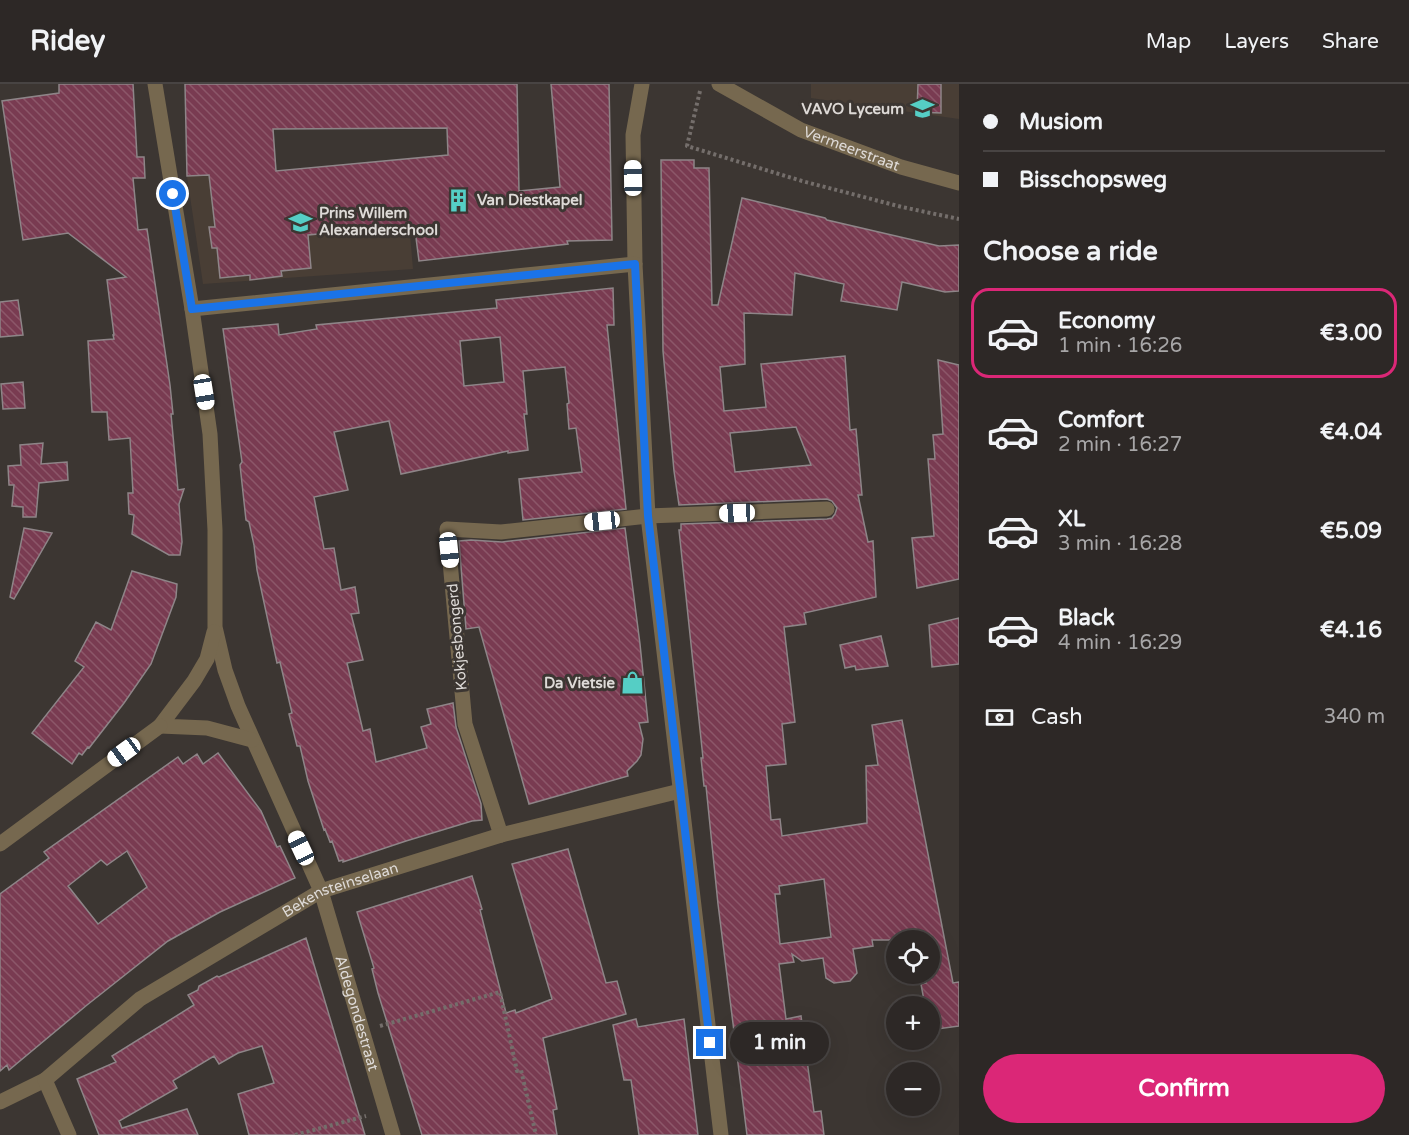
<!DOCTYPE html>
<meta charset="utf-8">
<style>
body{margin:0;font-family:"Varela Round",sans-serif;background:#393432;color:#f1f3f6;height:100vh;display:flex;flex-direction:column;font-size:22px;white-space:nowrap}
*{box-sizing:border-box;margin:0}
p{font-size:20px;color:#a7a6a7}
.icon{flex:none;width:33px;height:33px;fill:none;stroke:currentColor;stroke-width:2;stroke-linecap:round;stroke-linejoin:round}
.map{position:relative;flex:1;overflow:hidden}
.side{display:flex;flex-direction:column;background:#2d2826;width:450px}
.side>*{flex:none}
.hud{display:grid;align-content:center;height:132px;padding:0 24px;background:#2d2826}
.fabs{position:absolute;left:886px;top:846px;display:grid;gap:12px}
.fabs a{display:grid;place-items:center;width:54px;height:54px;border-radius:50%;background:#2d2826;box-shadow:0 6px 24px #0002,0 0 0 2px #484443;font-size:30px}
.end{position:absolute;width:27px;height:27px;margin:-14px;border:8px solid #1a73e8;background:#fff;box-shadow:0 0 0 3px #fff}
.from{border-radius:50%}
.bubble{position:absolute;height:42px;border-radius:21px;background:#2d2826;box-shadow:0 6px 24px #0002,0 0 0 2px #484443;font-size:20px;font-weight:700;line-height:42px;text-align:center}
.car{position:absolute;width:18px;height:36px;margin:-18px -9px;border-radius:8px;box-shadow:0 0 4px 2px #0007;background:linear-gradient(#fff 24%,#345 0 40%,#fff 0 76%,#345 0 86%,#fff 0)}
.hud b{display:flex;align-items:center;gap:21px;height:57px;font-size:22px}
.hud b+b{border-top:2px solid #484443}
.hud i{width:15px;height:15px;background:#f1f3f6}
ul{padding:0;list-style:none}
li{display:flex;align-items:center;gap:18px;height:90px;margin:0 12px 9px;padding:0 12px;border:3px solid transparent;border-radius:18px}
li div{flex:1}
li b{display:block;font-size:22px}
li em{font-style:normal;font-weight:700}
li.current{border-color:#db2777}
li>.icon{width:54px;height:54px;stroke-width:1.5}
h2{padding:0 24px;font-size:27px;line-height:72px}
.pay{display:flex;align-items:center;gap:15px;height:66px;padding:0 24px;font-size:22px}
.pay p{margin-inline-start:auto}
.cta{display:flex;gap:12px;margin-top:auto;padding:12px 24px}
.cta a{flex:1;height:69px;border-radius:36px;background:#db2777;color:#fff;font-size:24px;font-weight:700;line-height:69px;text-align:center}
header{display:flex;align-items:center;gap:36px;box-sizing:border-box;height:84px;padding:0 30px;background:#2d2826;border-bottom:2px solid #484443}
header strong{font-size:28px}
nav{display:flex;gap:33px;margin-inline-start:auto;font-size:21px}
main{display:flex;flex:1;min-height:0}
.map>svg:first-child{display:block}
</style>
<header>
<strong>Ridey</strong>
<nav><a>Map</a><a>Layers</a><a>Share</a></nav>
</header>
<main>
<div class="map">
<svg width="959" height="1051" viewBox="0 0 959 1051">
<defs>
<pattern id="building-back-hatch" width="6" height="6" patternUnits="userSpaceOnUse" patternTransform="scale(1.5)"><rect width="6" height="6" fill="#793b51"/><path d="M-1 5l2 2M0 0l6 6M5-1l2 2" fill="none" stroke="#8c5769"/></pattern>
</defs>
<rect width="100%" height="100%" fill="#3c3632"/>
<path fill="#493e35" d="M811 0H959V35L811 14Z
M404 79 413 185 203 200 187 92Z"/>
<path fill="url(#building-back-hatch)" stroke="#8e8588" stroke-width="1.5" fill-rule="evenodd" d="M59 0H133L137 73H144L145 94H133L138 146 147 145 170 301 173 330H171L178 406 184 405 179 420 182 458 180 471H169L132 450 134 431 129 430 128 409H133L130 354 109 356 107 328H92L88 257 114 255 113 251H114L107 196 126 193 68 149 23 156 2 17 59 9Z
M185 0H517L519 107 560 103 551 0H609L612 156 567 157 568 160 419 177 415 146 372 150V145L308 151 311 184 281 187 282 192 250 196V191L220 194 217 164H212L209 143H215L209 91 187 92ZM447 44 448 71 276 87 273 45Z
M918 0H941V29L917 28Z
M661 76H694V84H709L712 221H718L742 114 825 134 827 136 939 162 959 161V207L945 208 902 198 897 226 841 217 844 200 795 189 792 231 744 229 745 280 720 283 724 327 766 323 761 280 845 272 850 346 856 345 862 411H858L868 458 873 457 876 513 804 529 806 540 784 543 795 638 782 640 786 680 766 682 771 736 780 735 782 752 867 739 866 682 878 681 872 641 902 636 953 899 959 898V942L930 946V922H925L921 900 926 899 924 890H930V856H872L873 862 853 865 857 889 850 897 834 899 826 894 823 874 802 877 792 870 794 878 779 880 786 935 801 932 814 1028 821 1027 824 1051H747L718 820 706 702H704L701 674H703L679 446H681V440L827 435 832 434 835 430 837 424 832 417 827 415 679 421 674 387 663 267ZM796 343 811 381 735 388 730 349ZM824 795 831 853 780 860 775 810H780L779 802Z
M613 204 614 241H607L626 425 523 436 519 395 582 388 576 344 569 345 567 320 569 319 565 283 523 287 527 330H524L528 366 508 369V367L401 390 389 337 334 348 348 406 314 413 324 465 334 464 341 506 355 503 359 529 351 530 363 576 347 579 363 647 370 645 376 678 427 664 421 643 431 640 427 625 453 619 456 643 481 720 482 736 472 737 406 757 343 778V776L339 777 332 757 330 758 325 745 324 746 308 697 300 662H297L289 630 292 629 280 578 277 579 257 486 254 461 249 438 246 436 240 381 242 378 223 245 278 240 279 251 317 245 316 241 497 224 496 216ZM500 253 504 298 464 302 460 257Z
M18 216 23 251 0 253V218Z
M938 276 959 281V495L917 504 912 454 934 452 928 375H935L933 351 943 350Z
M23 298 25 324 3 325 1 300Z
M43 359 41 380 67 378 68 396 39 399 36 433H23V423L12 422 14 401H9L8 382 21 381 20 361Z
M24 444 52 449 14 515 10 513Z
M625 444 640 560 648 638 639 639 643 655 641 671 637 677 627 687 628 692 529 720 479 543 466 545 459 457 471 456 502 458Z
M132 487 177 500 176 513 151 580 124 619 89 664 88 663 82 671 79 669 72 680 32 649 84 583 75 577 96 538 111 546Z
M959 534V580L932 583 929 541Z
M881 552 888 582 856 586 855 582 845 584 840 561Z
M218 669 261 727 277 763 280 762 295 794 220 828 168 857 87 921 9 986 7 981 0 987V810L49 774 44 768 178 673 183 680 197 670 203 680ZM127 767 147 803 98 840 68 802 101 776 107 781Z
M568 765 606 899 617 897 626 930 543 954 557 1025 553 1026 557 1051H422L378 909 372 885 374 884 357 828 472 792 482 825 480 826 506 929 515 926 516 929 552 915 512 780Z
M306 854 365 1051H249L238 1010 274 999 262 962 238 969 219 980 214 972 174 996 173 997 177 1004 119 1037 122 1044 187 1025 198 1051H99L77 995 116 978 112 972 194 921 188 911 198 906 199 902 217 892 219 893Z
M636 935 638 943 684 935 698 1051H639L631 996H624L613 941Z"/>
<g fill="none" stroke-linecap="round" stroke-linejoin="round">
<path stroke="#746e6b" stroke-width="4" stroke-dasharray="3 3" stroke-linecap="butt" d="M700 7 687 62 802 97 902 123 959 135
M380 942 500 908 517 987 521 986 536 1051
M295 1051 366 1032"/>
<path stroke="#76684f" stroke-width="15" d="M0 1018 45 996"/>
<g stroke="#76684f" stroke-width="15">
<path id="s1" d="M155 0 192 225 210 350 215 446V543L225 586 238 622 321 807 393 1051"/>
<path d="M642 0 633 51 635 180 648 432 721 1051"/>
<path d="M192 225 635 180"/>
<path d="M214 548 207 575 194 597 160 642 207 644 252 656"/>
<path d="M501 751 465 640 447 445 501 448 648 432 827 425"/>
<path d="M0 760 160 642"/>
<path id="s2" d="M69 1051 45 996 140 915 321 807 501 751 680 707"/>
</g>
<path stroke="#76684f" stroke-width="15" id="s3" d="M719 0 801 46 901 83 959 99"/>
</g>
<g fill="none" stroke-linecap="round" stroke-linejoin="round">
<path stroke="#1a73e8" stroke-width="8" d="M173 110 192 225 635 180 648 432 710 959"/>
</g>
<defs>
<symbol id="school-bare" viewBox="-9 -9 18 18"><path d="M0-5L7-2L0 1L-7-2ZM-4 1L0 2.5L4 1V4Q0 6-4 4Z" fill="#55cec5" stroke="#3c3632" stroke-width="2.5" paint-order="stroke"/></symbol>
<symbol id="building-bare" viewBox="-9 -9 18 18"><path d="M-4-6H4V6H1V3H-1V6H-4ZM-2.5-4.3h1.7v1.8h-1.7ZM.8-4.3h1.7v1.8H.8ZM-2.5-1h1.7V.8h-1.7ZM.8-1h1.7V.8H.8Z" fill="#55cec5" stroke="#3c3632" stroke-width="2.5" paint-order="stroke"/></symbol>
<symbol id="shop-bare" viewBox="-9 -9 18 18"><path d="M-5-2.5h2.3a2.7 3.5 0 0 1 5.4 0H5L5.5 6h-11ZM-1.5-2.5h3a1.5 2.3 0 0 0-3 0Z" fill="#55cec5" stroke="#3c3632" stroke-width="2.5" paint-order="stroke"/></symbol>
</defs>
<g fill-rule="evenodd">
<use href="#school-bare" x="906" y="8" width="33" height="33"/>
<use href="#building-bare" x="442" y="100" width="33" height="33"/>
<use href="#school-bare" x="284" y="122" width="33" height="33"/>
<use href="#shop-bare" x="616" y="582" width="33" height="33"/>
</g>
<g text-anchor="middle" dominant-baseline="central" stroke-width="6" stroke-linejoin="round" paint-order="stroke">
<g font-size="15" font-weight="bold" fill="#dedad7" stroke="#3c3632" text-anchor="end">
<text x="904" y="25">VAVO Lyceum</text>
<text x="477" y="116" text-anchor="start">Van Diestkapel</text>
<text x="319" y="129" text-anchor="start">Prins Willem<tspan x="319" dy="17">Alexanderschool</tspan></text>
<text x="615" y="599">Da Vietsie</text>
</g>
<g font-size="15" fill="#dedad7" stroke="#3c3632">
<text stroke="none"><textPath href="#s3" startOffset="148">Vermeerstraat</textPath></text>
<text transform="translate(457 553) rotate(-95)">Kokjesbongerd</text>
<text stroke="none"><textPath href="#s2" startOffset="414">Bekensteinselaan</textPath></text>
<text stroke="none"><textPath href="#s1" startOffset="960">Aldegondestraat</textPath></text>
</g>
</g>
</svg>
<div class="fabs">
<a><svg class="icon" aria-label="locate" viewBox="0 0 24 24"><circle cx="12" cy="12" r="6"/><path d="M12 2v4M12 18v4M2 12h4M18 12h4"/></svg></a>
<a>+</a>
<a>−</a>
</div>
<i class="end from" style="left:173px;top:110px"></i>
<i class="end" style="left:710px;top:959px"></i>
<div class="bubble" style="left:730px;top:938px;width:99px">1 min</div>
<i class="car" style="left:633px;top:94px;rotate:359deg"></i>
<i class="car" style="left:204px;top:308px;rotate:171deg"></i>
<i class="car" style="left:737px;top:429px;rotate:268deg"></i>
<i class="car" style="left:602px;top:437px;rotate:264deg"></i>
<i class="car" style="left:449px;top:466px;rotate:174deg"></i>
<i class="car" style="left:124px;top:668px;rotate:234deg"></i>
<i class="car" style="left:301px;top:764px;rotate:335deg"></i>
</div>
<section class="side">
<div class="hud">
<b><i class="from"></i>Musiom</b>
<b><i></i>Bisschopsweg</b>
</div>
<h2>Choose a ride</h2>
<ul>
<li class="current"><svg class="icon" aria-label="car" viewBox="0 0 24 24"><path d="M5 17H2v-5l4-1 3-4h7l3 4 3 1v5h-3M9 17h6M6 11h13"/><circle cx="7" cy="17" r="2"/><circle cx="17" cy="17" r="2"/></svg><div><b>Economy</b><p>1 min · 16:26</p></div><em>€3.00</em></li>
<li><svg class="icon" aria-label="car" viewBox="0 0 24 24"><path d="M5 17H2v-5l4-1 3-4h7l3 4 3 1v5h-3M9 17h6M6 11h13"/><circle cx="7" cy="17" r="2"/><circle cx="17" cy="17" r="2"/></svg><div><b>Comfort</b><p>2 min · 16:27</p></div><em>€4.04</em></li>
<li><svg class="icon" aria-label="car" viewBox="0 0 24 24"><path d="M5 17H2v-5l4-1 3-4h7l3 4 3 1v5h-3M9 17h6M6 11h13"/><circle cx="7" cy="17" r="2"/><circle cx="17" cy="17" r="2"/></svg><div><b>XL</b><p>3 min · 16:28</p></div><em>€5.09</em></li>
<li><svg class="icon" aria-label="car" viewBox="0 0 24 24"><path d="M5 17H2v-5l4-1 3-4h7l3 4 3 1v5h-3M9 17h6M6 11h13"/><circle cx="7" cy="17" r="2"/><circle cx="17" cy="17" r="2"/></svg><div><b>Black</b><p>4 min · 16:29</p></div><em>€4.16</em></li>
</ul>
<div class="pay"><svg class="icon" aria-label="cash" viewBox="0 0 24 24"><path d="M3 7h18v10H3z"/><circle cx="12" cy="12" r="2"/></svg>Cash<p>340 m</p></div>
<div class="cta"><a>Confirm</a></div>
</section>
</main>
